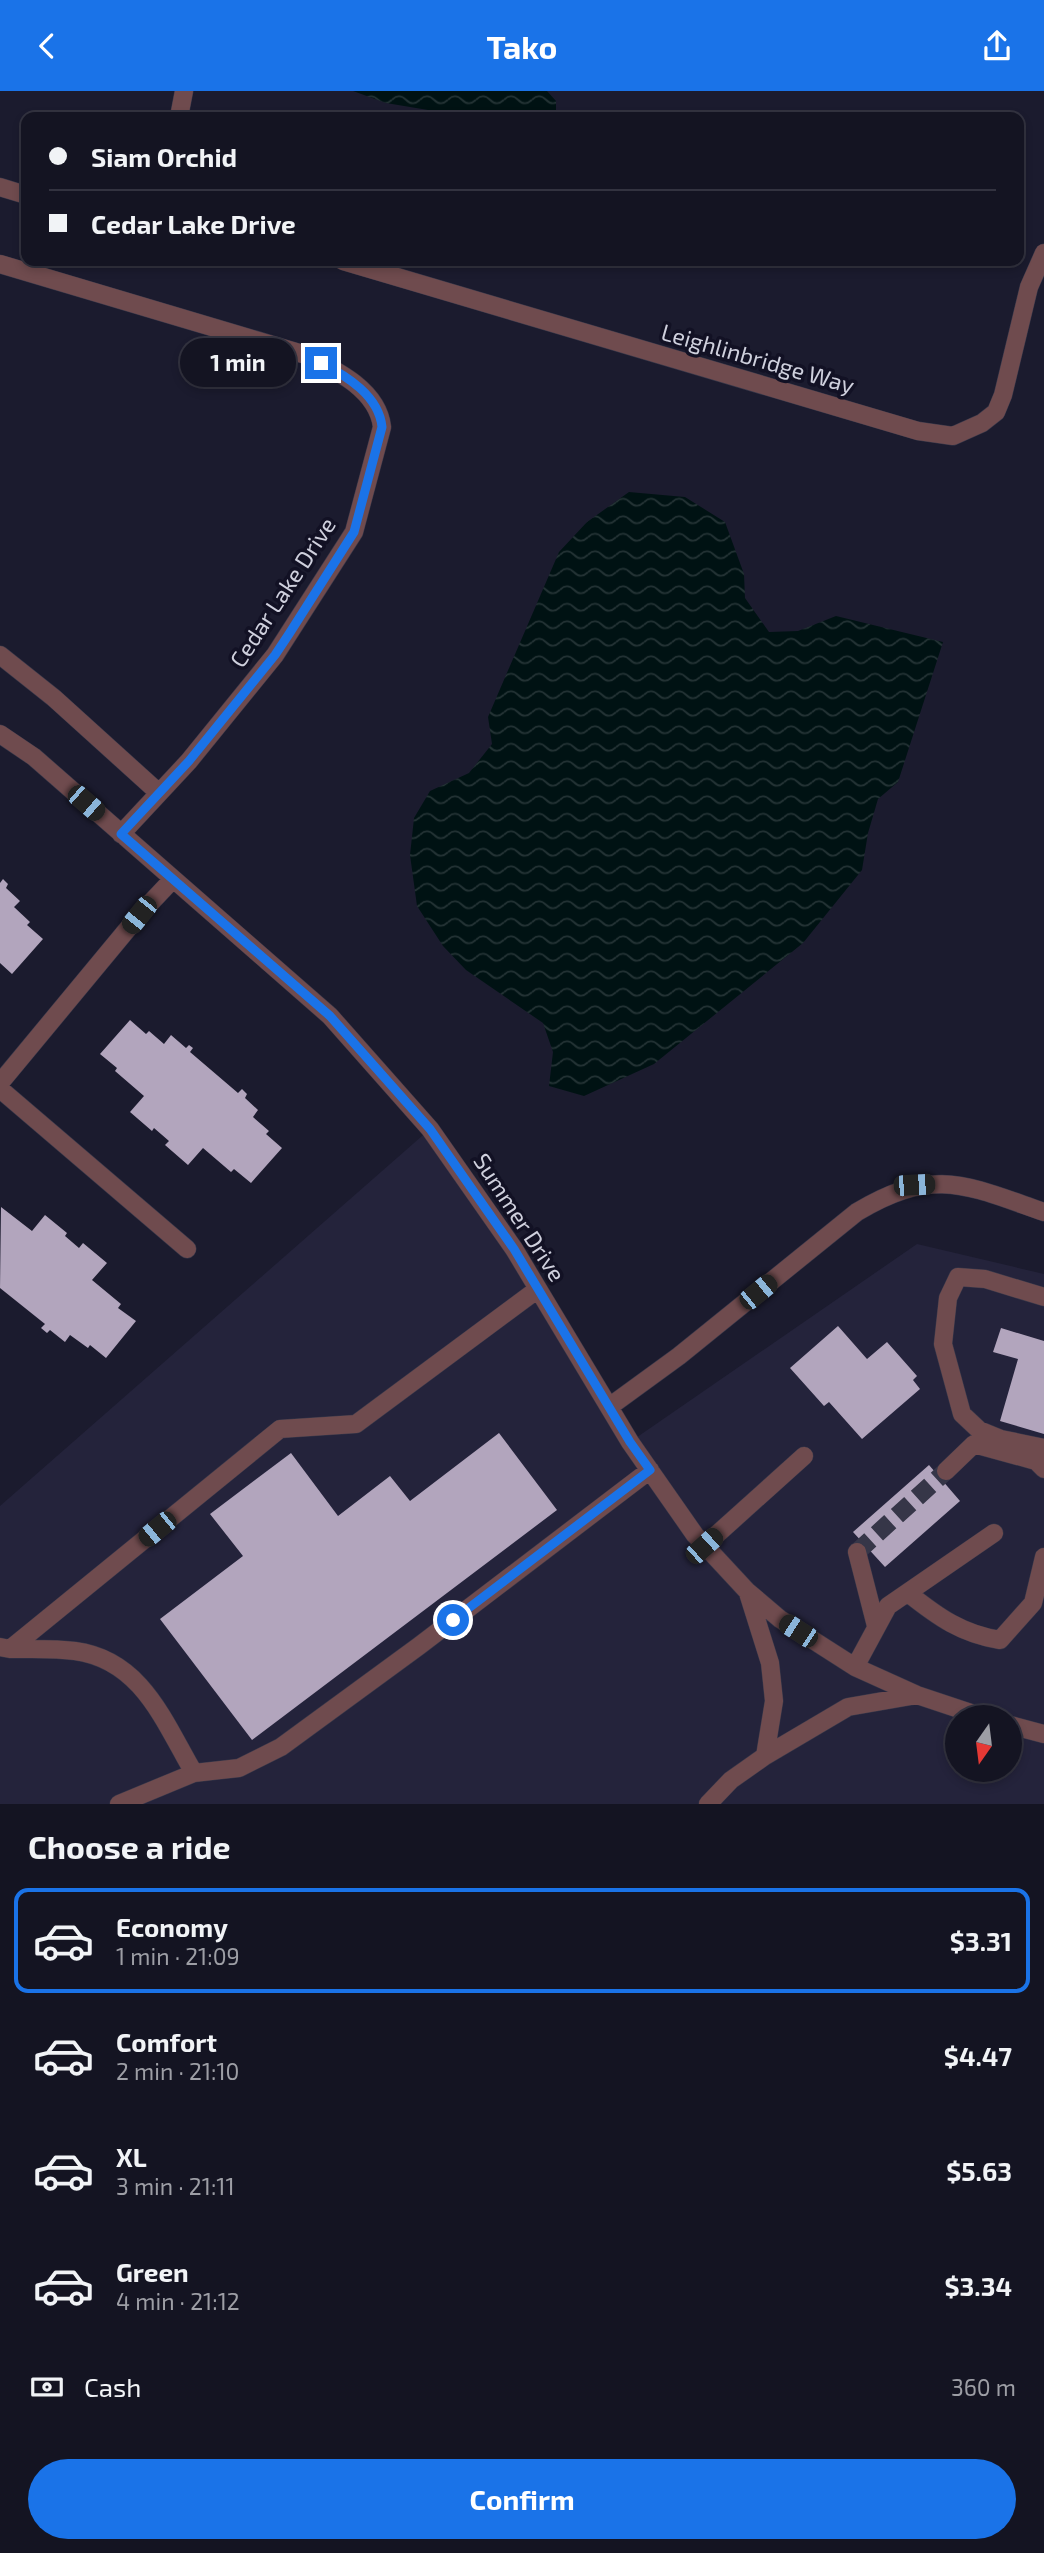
<!DOCTYPE html>
<meta charset="utf-8">
<style>
body{margin:0;font-family:"Exo 2",sans-serif;background:#21212f;color:#f1f3f6;height:100vh;display:flex;flex-direction:column;font-size:26px;white-space:nowrap}
*{box-sizing:border-box;margin:0}
p{font-size:23px;color:#9d9ea5}
.icon{flex:none;width:38px;height:38px;fill:none;stroke:currentColor;stroke-width:2;stroke-linecap:round;stroke-linejoin:round}
.map{position:relative;height:1713px;overflow:hidden}
.panel{display:flex;flex-direction:column;background:#141422;flex:1}
.panel>*{flex:none}
.top-card{position:absolute;left:21px;top:21px;width:1003px;height:154px;border-radius:14px;box-shadow:0 4px 10px #0003,0 0 0 2px #333340;display:grid;align-content:center;height:154px;padding:0 28px;background:#141422}
.needle{width:46px;rotate:194deg}
.fabs{position:absolute;left:945px;top:1614px;display:grid;gap:14px}
.fabs a{display:grid;place-items:center;width:77px;height:77px;border-radius:50%;background:#141422;box-shadow:0 4px 10px #0003,0 0 0 2px #333340;font-size:35px}
.end{position:absolute;width:32px;height:32px;margin:-16px;border:9px solid #1a73e8;background:#fff;box-shadow:0 0 0 4px #fff}
.from{border-radius:50%}
.bubble{position:absolute;height:49px;border-radius:24px;background:#141422;box-shadow:0 4px 10px #0003,0 0 0 2px #333340;font-size:23px;font-weight:700;line-height:49px;text-align:center}
.car{position:absolute;width:21px;height:42px;margin:-21px -10px;border-radius:9px;box-shadow:0 0 5px 2px #0007;background:linear-gradient(#222 24%,#8ab4d8 0 40%,#222 0 76%,#8ab4d8 0 86%,#222 0)}
.top-card b{display:flex;align-items:center;gap:24px;height:66px;font-size:26px}
.top-card b+b{border-top:2px solid #333340}
.top-card i{width:18px;height:18px;background:#f1f3f6}
ul{padding:0;list-style:none}
li{display:flex;align-items:center;gap:21px;height:105px;margin:0 14px 10px;padding:0 14px;border:4px solid transparent;border-radius:14px}
li div{flex:1}
li b{display:block;font-size:26px}
li em{font-style:normal;font-weight:700}
li.active{border-color:#1a73e8}
li>.icon{width:63px;height:63px;stroke-width:1.5}
h2{padding:0 28px;font-size:32px;line-height:84px}
.pay{display:flex;align-items:center;gap:18px;height:77px;padding:0 28px;font-size:26px}
.pay p{margin-inline-start:auto}
.primary-button{display:flex;gap:14px;margin-top:auto;padding:14px 28px}
.primary-button a{flex:1;height:80px;border-radius:42px;background:#1a73e8;color:#fff;font-size:28px;font-weight:700;line-height:80px;text-align:center}
header{display:flex;justify-content:space-between;align-items:center;height:91px;padding:0 28px;background:#1a73e8;color:#fff;font-size:32px;font-weight:700}
.map>svg:first-child{display:block}
</style>
<header><svg class="icon" aria-label="back" viewBox="0 0 24 24"><path d="M15 5l-7 7 7 7"/></svg>Tako<svg class="icon" aria-label="share" viewBox="0 0 24 24"><path d="M12 15V3M7 8l5-5 5 5M5 13v7h14v-7"/></svg></header>
<div class="map">
<svg width="1044" height="1713" viewBox="0 0 1044 1713">
<defs>
<pattern id="water-waves" width="16" height="10" patternUnits="userSpaceOnUse" patternTransform="scale(1.75)"><rect width="16" height="10" fill="#001213"/><path d="M0 5q4-4 8 0t8 0" fill="none" stroke="#243335"/></pattern>
</defs>
<rect width="100%" height="100%" fill="#1b1b2e"/>
<path fill="#24233b" fill-rule="evenodd" d="M430 1038 630 1351 917 1153 1044 1183V1713H0V1415ZM957 1626H1010V1678H957Z"/>
<path fill="url(#water-waves)" d="M353 0H547L556 10V26H448L440 21 386 12Z
M629 401 685 406 725 431 744 483 745 507 769 541 798 540 836 525 943 551 898 691 878 708 868 742 862 779 803 852 654 973 584 1005 549 995 553 961 543 932 466 879 443 855 417 815 410 764 414 727 430 700 469 682 492 653 488 626 559 461 587 431Z"/>
<path fill="#b2a5bd" d="M3 788 8 793 6 797 20 810 14 816 30 831 27 834 43 848 12 883 0 872V792Z
M130 929 146 943 149 940 164 953 171 944 186 957 189 954 193 957 190 961 238 1002 242 998 247 1003 245 1007 258 1019 253 1026 269 1040 266 1043 282 1057 251 1092 234 1078 231 1081 203 1057 188 1074 165 1054 169 1050 154 1037 152 1040 130 1021 144 1005 115 980 117 977 100 963Z
M1 1116 32 1140 45 1124 67 1142 65 1145 79 1157 83 1152 107 1172 92 1189 121 1213 118 1217 136 1230 106 1267 90 1254 88 1257 70 1244 65 1251 50 1239 47 1242 41 1237 45 1233 0 1197Z
M838 1235 867 1268 887 1251 917 1285 913 1289 920 1298 862 1348 829 1311 824 1315 790 1277Z
M1001 1237 1044 1250V1343L1000 1330 1018 1268 993 1261Z
M499 1342 557 1419 252 1649 160 1528 243 1465 210 1423 291 1362 338 1425 390 1385 410 1410Z
M929 1374 960 1410 885 1476 853 1441Z"/>
<g fill="none" stroke-linecap="round" stroke-linejoin="round">
<path stroke="#363648" stroke-width="18" stroke-dasharray="18 9" stroke-linecap="butt" d="M857 1461 946 1380"/>
<defs>
<path id="minor" d="M179 26 184 0
M0 96 26 104
M343 170 918 340 953 345 982 332 996 321 1003 304 1029 196 1044 162
M0 173 306 264C336 279 378 299 382 336L354 441 275 564 189 670 121 743
M0 564 54 607 159 702
M0 643 34 666 330 925 430 1038 514 1158 630 1351 695 1444 747 1500 780 1528 855 1576 917 1604 983 1626
M0 992 140 823 173 788
M0 998 187 1158
M1044 1206 985 1188 958 1186 948 1207 943 1253 962 1323 979 1339 1001 1348 1044 1357
M609 1316 679 1265 857 1121C934 1075 966 1094 1044 1121
M946 1380 974 1353 1036 1370 1044 1378
M704 1455 804 1365
M857 1461 876 1535
M748 1502 770 1572 774 1610 765 1665
M908 1502C938 1526 962 1543 1000 1549L1033 1512 1044 1466
M0 1556 10 1558 280 1338 356 1333 538 1198
M10 1558C32 1558 54 1557 75 1560 142 1569 164 1631 194 1682
M855 1576 888 1515 994 1442
M1010 1634 1044 1643
M119 1713 194 1682 239 1677 281 1656 419 1555 650 1379
M708 1713 731 1689 765 1665 848 1616 917 1604"/>
</defs>
<use href="#minor" stroke="#38384a" stroke-width="19"/>
<use href="#minor" stroke="#6f4b4e" stroke-width="18"/>
</g>
<g fill="none" stroke-linecap="round" stroke-linejoin="round">
<path stroke="#1a73e8" stroke-width="9" d="M321 272C347 285 379 305 382 336L354 441 289 543 275 564 189 670 121 743 330 925 430 1038 514 1158 630 1351 650 1379 453 1529"/>
</g>
<g text-anchor="middle" dominant-baseline="central" stroke-width="7" stroke-linejoin="round" paint-order="stroke">
<g font-size="23" fill="#cfd0dd" stroke="#121124">
<text transform="translate(758 267) rotate(16)">Leighlinbridge Way</text>
<text transform="translate(282 501) rotate(-57)">Cedar Lake Drive</text>
<text transform="translate(520 1126) rotate(57)">Summer Drive</text>
</g>
</g>
</svg>
<div class="fabs">
<a><svg class="needle" viewBox="-14 -14 28 28"><path d="M0-13l5 13h-10z" fill="#e53935"/><path d="M0 13l5-13h-10z" fill="#9d9ea5"/></svg></a>
</div>
<i class="end from" style="left:453px;top:1529px"></i>
<i class="end" style="left:321px;top:272px"></i>
<div class="bubble" style="left:180px;top:247px;width:116px">1 min</div>
<i class="car" style="left:86px;top:712px;rotate:131deg"></i>
<i class="car" style="left:139px;top:824px;rotate:219deg"></i>
<i class="car" style="left:914px;top:1094px;rotate:87deg"></i>
<i class="car" style="left:758px;top:1201px;rotate:51deg"></i>
<i class="car" style="left:157px;top:1438px;rotate:231deg"></i>
<i class="car" style="left:704px;top:1455px;rotate:48deg"></i>
<i class="car" style="left:798px;top:1540px;rotate:303deg"></i>
<div class="top-card">
<b><i class="from"></i>Siam Orchid</b>
<b><i></i>Cedar Lake Drive</b>
</div>
</div>
<section class="panel">
<h2>Choose a ride</h2>
<ul>
<li class="active"><svg class="icon" aria-label="car" viewBox="0 0 24 24"><path d="M5 17H2v-5l4-1 3-4h7l3 4 3 1v5h-3M9 17h6M6 11h13"/><circle cx="7" cy="17" r="2"/><circle cx="17" cy="17" r="2"/></svg><div><b>Economy</b><p>1 min · 21:09</p></div><em>$3.31</em></li>
<li><svg class="icon" aria-label="car" viewBox="0 0 24 24"><path d="M5 17H2v-5l4-1 3-4h7l3 4 3 1v5h-3M9 17h6M6 11h13"/><circle cx="7" cy="17" r="2"/><circle cx="17" cy="17" r="2"/></svg><div><b>Comfort</b><p>2 min · 21:10</p></div><em>$4.47</em></li>
<li><svg class="icon" aria-label="car" viewBox="0 0 24 24"><path d="M5 17H2v-5l4-1 3-4h7l3 4 3 1v5h-3M9 17h6M6 11h13"/><circle cx="7" cy="17" r="2"/><circle cx="17" cy="17" r="2"/></svg><div><b>XL</b><p>3 min · 21:11</p></div><em>$5.63</em></li>
<li><svg class="icon" aria-label="car" viewBox="0 0 24 24"><path d="M5 17H2v-5l4-1 3-4h7l3 4 3 1v5h-3M9 17h6M6 11h13"/><circle cx="7" cy="17" r="2"/><circle cx="17" cy="17" r="2"/></svg><div><b>Green</b><p>4 min · 21:12</p></div><em>$3.34</em></li>
</ul>
<div class="pay"><svg class="icon" aria-label="cash" viewBox="0 0 24 24"><path d="M3 7h18v10H3z"/><circle cx="12" cy="12" r="2"/></svg>Cash<p>360 m</p></div>
<div class="primary-button"><a>Confirm</a></div>
</section>
